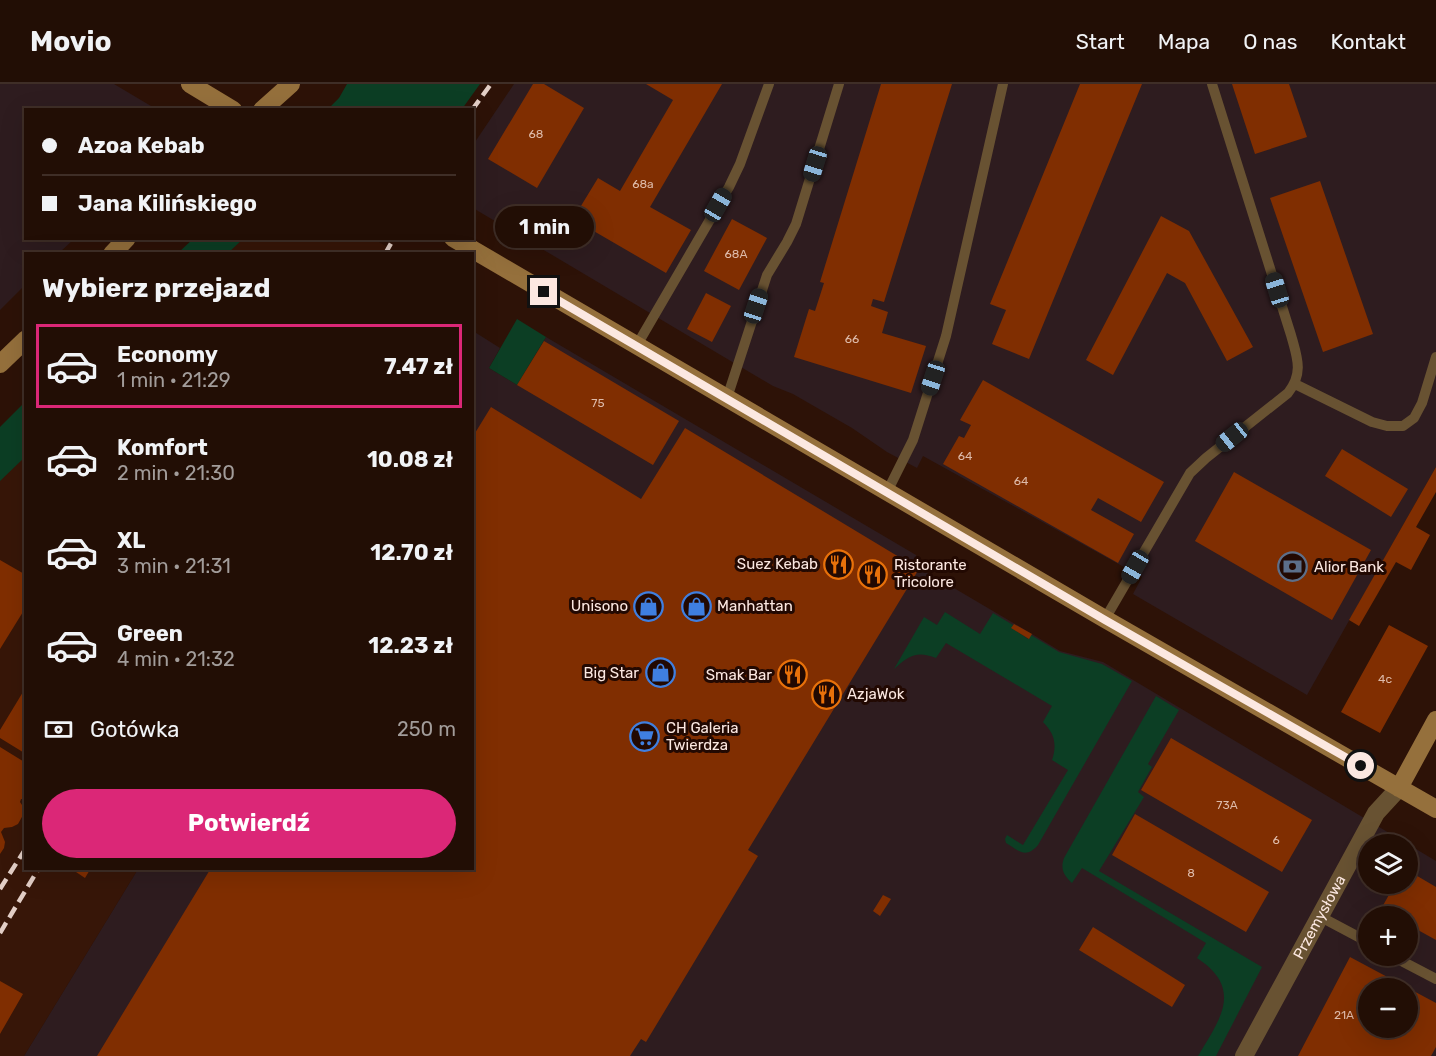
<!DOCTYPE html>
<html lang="pl">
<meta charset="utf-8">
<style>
body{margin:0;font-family:Rubik,sans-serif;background:#2a170f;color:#f1f3f6;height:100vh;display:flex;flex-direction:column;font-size:22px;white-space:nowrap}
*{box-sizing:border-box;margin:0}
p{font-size:20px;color:#a29c9a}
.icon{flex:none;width:33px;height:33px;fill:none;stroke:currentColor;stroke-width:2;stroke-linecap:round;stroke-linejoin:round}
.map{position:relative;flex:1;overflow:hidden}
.sheet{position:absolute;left:24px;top:168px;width:450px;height:618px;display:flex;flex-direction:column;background:#220e05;border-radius:0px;box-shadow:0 6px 24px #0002,0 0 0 2px #3f2e27}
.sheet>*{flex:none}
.hud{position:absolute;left:24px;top:24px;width:450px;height:132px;border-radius:0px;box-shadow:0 6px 24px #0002,0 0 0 2px #3f2e27;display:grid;align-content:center;height:132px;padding:0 18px;background:#220e05}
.tools{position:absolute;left:1358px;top:750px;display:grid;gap:12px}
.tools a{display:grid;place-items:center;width:60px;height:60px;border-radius:50%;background:#220e05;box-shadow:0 6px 24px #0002,0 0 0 2px #3f2e27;font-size:30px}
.end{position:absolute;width:27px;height:27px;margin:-14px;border:8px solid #fce8e1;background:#111;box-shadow:0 0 0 3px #111}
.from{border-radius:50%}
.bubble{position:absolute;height:42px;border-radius:21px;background:#220e05;box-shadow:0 6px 24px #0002,0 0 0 2px #3f2e27;font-size:20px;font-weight:700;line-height:42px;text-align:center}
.car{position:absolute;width:18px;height:36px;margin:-18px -9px;border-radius:8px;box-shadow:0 0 4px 2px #0007;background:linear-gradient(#222 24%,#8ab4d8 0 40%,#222 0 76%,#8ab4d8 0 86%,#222 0)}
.hud b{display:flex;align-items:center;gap:21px;height:57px;font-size:22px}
.hud b+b{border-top:2px solid #3f2e27}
.hud i{width:15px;height:15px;background:#f1f3f6}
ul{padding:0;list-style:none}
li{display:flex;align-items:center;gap:18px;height:84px;margin:0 12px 9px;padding:0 6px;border:3px solid transparent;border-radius:0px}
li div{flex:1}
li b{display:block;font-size:22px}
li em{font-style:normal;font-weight:700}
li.on{border-color:#db2777}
li>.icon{width:54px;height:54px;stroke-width:1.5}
h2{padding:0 18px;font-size:27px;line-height:72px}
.pay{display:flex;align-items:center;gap:15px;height:66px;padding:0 18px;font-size:22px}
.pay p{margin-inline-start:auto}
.action{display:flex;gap:12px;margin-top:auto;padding:12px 18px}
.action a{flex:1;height:69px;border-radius:36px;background:#db2777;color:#fff;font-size:24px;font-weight:700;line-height:69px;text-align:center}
header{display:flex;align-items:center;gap:36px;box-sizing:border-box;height:84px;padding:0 30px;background:#220e05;border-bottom:2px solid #3f2e27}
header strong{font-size:28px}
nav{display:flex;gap:33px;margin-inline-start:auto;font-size:21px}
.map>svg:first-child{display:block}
</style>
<header>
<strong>Movio</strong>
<nav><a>Start</a><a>Mapa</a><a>O nas</a><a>Kontakt</a></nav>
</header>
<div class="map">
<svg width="1436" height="972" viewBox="0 0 1436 972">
<rect width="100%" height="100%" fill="#2d1207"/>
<path fill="#2e1c1f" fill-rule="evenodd" d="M0 0H114L156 25 26 26V154L74 155 59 169 26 170 25 201 0 226Z
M514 0H1436V383L1307 611 1133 510 1142 493 923 372 917 384 887 368 852 344 793 310 773 302 473 124V61Z
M473 247 500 264 489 284 517 301 546 253 916 471 920 484 1032 550 1060 567 1103 578 1436 777V972H24L138 785 472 784ZM1368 760H1407V800H1368ZM1368 832H1407V872H1368ZM1368 904H1407V944H1368Z"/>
<path fill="#371608" d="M240 154 374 155 397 169 225 170Z
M25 366 26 784 138 785 24 972H0V391Z"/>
<path fill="#0c3e24" d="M347 0H480L462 25H328L339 14Z
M194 154H242L243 155 228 169H178Z
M517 235 546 253 517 301 489 284Z
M25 318V373L0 397V343Z
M945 528 980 550 993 529 1013 541 1012 544 1028 555 1031 551 1059 568 1102 580 1132 597 1038 761C1026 775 1019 767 1006 759L1005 755 1007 751 1023 761 1068 686 1052 676C1057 661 1055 650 1043 638L1052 622 946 559 936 574C917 566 908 572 894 585L924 533 937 541Z
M1156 612 1179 626 1148 680 1152 683 1138 708 1144 713 1099 787 1262 883 1216 972H1198C1220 935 1244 905 1197 874L1206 859 1082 784 1072 799C1064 792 1060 785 1064 774Z"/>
<path fill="#802e01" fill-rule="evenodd" d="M533 0H544L584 24 537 104 488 75Z
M646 0H722L650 123 691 146 666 189 573 135 598 94 620 107 673 16Z
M881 0H952L884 218 873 215 871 222 888 228 882 249 926 262 911 309 794 273 809 225 815 227 824 199 820 198Z
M1080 0H1142L1029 275 992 260 1006 226 990 220Z
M1232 0H1289L1307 53 1255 70Z
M1320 97 1373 250 1323 268 1270 114Z
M1161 132 1189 147 1253 263 1227 277 1185 199 1167 189 1113 291 1086 276Z
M732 135 767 154 739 206 704 187Z
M706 209 731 222 712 258 687 245Z
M544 257 679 337 653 381 517 301Z
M983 296 1164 398 1141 438 1098 414 1091 426 1134 450 1118 479 943 380 959 352 964 354 971 341 960 336Z
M491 323 641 415 685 344 919 485 748 766 758 772 646 958 641 955 630 972H97L211 784H472V354Z
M1342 365 1408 405 1391 433 1325 392Z
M1436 383V408L1416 443 1430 451 1411 486 1396 478 1359 542 1349 536Z
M1234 388 1371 466 1332 536 1195 457Z
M0 476 26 491V523L0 565Z
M1014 540 1032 550 1029 555 1011 544Z
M1389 541 1428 562 1380 649 1341 628Z
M26 603V670L0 654V646Z
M1171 654 1312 736 1282 788 1141 706Z
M0 663 26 679V716L21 715 20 718 22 721 23 731 18 740 12 743 4 744 1 748 5 758 4 764 0 770Z
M1135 730 1269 808 1246 848 1112 771Z
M70 784H91L85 794Z
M1407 786 1436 803V856L1407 840V832H1394L1381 825 1395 800H1407Z
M883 811 891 815 880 832 873 827Z
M1093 843 1185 901 1172 923 1079 866Z
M1350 873 1436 919V963L1431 972H1298ZM1368 904H1407V944H1368Z
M0 897 23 910 0 950Z"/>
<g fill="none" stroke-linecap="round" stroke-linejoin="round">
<path stroke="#685232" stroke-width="10" d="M637 261 729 103 740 80 769 0
M1295 300 1372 338 1387 342H1403L1414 334 1422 319 1436 273
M727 314 767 191 787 158 796 140 839 0
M887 408 913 356 946 252 1003 0
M1105 535 1190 389 1206 374 1288 309C1304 289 1297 273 1291 251L1212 0
M1319 832 1368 858
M1392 872 1436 895"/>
<path stroke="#685232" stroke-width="18" id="s1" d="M1244 972 1376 729 1399 704"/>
<path stroke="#95703c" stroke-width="18" d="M190 0 233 26
M262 26 291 0
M453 154 1105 535 1436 725
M112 170 127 154
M0 280 26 255
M1399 704 1436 636"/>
<path stroke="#e2cec6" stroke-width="4.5" stroke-dasharray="12 6" stroke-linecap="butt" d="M472 26 491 0
M385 170 394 154
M0 805 26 764
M0 849 39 784"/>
</g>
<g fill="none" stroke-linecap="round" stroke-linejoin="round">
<path stroke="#fce8e1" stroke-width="8" d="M544 208 1105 536 1361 682"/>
</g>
<defs>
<symbol id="restaurant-ring" viewBox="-11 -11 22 22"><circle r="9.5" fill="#220902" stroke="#e8710a" stroke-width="1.5"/><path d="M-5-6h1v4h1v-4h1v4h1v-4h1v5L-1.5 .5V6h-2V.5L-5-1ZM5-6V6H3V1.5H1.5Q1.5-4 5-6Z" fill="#e8710a"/></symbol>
<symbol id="bank-ring" viewBox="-11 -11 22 22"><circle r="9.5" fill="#220902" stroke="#5c6f8a" stroke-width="1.5"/><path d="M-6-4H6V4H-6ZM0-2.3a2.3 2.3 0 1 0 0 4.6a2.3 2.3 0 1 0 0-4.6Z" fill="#5c6f8a"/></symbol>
<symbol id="shop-ring" viewBox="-11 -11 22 22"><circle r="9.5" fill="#220902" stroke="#3f7fe0" stroke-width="1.5"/><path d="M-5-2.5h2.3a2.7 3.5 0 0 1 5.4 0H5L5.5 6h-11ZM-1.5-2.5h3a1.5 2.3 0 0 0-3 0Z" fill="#3f7fe0"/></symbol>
<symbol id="supermarket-ring" viewBox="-11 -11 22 22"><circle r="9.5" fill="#220902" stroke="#3f7fe0" stroke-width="1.5"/><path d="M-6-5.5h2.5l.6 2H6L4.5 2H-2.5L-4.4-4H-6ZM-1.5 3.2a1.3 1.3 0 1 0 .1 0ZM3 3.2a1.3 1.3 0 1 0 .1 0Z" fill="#3f7fe0"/></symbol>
</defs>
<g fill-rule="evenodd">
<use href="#restaurant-ring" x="822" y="464" width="33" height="33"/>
<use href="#bank-ring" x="1276" y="466" width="33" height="33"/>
<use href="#restaurant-ring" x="856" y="474" width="33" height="33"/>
<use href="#shop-ring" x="632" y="506" width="33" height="33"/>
<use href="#shop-ring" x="680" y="506" width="33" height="33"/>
<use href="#shop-ring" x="644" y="572" width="33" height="33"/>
<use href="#restaurant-ring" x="776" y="574" width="33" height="33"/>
<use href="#restaurant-ring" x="810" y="594" width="33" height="33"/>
<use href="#supermarket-ring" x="628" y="636" width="33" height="33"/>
</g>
<g text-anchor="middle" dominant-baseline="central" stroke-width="6" stroke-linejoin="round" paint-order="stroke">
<g font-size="12" fill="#ddbaa9">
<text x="536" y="50">68</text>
<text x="643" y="100">68a</text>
<text x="736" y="170">68A</text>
<text x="852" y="255">66</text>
<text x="598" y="319">75</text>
<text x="965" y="372">64</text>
<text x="1021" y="397">64</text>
<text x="1385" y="595">4c</text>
<text x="1227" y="721">73A</text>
<text x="1276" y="756">6</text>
<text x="1191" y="789">8</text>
<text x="1344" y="931">21A</text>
</g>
<g font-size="15" fill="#fce8e1" stroke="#220902" text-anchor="start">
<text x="818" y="480" text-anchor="end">Suez Kebab</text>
<text x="894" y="481">Ristorante<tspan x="894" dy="17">Tricolore</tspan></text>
<text x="1314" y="483">Alior Bank</text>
<text x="628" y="522" text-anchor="end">Unisono</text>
<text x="717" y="522">Manhattan</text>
<text x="639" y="589" text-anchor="end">Big Star</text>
<text x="772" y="591" text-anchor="end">Smak Bar</text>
<text x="847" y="610">AzjaWok</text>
<text x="666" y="644">CH Galeria<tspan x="666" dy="17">Twierdza</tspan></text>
</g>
<g font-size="15" fill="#fce8e1" stroke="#220902">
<text stroke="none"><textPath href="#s1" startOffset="158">Przemysłowa</textPath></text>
</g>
</g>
</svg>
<div class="tools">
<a><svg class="icon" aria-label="layers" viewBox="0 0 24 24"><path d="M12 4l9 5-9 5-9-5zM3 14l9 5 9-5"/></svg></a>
<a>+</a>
<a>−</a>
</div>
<i class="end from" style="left:1361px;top:682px"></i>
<i class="end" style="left:544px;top:208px"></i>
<div class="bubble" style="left:495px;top:122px;width:99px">1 min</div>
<i class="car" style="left:815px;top:80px;rotate:197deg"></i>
<i class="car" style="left:718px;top:121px;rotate:30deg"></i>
<i class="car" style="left:1277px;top:206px;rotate:343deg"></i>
<i class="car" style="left:756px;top:222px;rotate:18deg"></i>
<i class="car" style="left:933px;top:294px;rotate:198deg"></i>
<i class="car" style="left:1232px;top:353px;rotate:231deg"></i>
<i class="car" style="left:1135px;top:483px;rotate:210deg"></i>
<div class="hud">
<b><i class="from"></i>Azoa Kebab</b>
<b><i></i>Jana Kilińskiego</b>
</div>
<section class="sheet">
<h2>Wybierz przejazd</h2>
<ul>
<li class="on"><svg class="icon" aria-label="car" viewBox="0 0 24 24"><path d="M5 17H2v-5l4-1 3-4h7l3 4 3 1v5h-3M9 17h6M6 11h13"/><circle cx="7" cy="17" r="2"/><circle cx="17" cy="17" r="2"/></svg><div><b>Economy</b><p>1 min · 21:29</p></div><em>7.47 zł</em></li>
<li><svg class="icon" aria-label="car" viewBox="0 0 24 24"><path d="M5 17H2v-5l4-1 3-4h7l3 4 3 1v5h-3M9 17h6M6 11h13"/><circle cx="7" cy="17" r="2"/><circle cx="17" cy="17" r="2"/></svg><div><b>Komfort</b><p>2 min · 21:30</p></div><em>10.08 zł</em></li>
<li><svg class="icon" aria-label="car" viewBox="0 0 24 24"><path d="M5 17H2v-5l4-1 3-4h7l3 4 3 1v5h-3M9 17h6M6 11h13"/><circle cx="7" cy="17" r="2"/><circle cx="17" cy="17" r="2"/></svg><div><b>XL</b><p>3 min · 21:31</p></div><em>12.70 zł</em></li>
<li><svg class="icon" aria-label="car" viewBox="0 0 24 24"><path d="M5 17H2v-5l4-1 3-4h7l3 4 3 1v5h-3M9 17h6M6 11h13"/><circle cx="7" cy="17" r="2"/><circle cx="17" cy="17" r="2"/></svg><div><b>Green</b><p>4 min · 21:32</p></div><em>12.23 zł</em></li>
</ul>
<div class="pay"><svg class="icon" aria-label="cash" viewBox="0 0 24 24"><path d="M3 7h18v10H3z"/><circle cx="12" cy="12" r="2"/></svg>Gotówka<p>250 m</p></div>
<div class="action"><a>Potwierdź</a></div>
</section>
</div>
